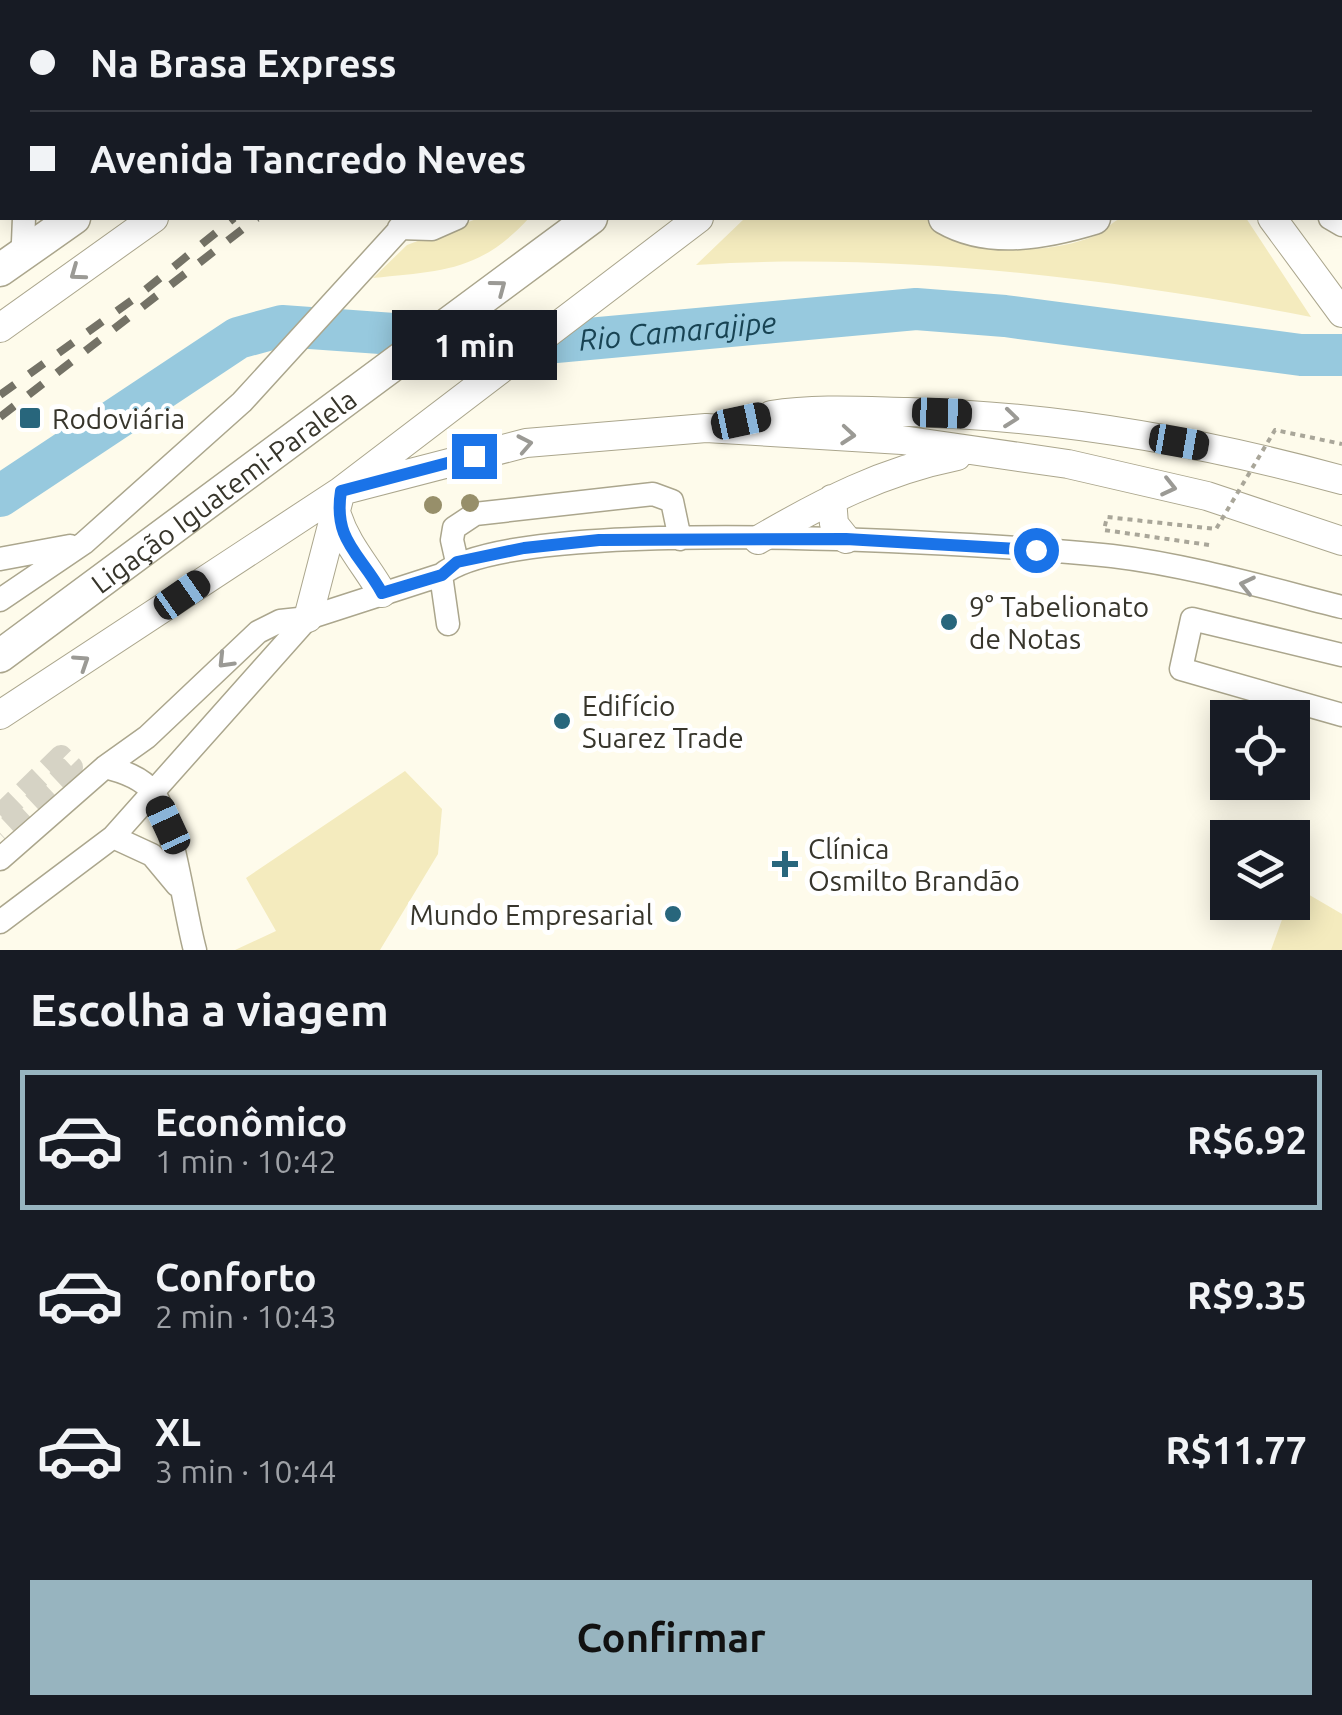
<!DOCTYPE html>
<html lang="pt">
<meta charset="utf-8">
<style>
body{margin:0;font-family:Ubuntu,sans-serif;background:#20242c;color:#f1f3f6;height:100vh;display:flex;flex-direction:column;font-size:38px;white-space:nowrap}
*{box-sizing:border-box;margin:0}
p{font-size:32px;color:#9ea1a6}
.icon{flex:none;width:55px;height:55px;fill:none;stroke:currentColor;stroke-width:2;stroke-linecap:round;stroke-linejoin:round}
.map{position:relative;height:950px;overflow:hidden}
.sheet{display:flex;flex-direction:column;background:#171b24;flex:1}
.sheet>*{flex:none}
.guide{position:absolute;left:0px;top:0px;width:1342px;height:220px;box-shadow:0 5px 25px #0003;display:grid;align-content:center;height:220px;padding:0 30px;background:#171b24}
.controls{position:absolute;left:1210px;top:700px;display:grid;gap:20px}
.controls a{display:grid;place-items:center;width:100px;height:100px;border-radius:0px;background:#171b24;box-shadow:0 5px 25px #0003;font-size:50px}
.end{position:absolute;width:45px;height:45px;margin:-22px;border:12px solid #1a73e8;background:#fff;box-shadow:0 0 0 5px #fff}
.from{border-radius:50%}
.bubble{position:absolute;height:70px;border-radius:0px;background:#171b24;box-shadow:0 5px 25px #0003;font-size:32px;font-weight:600;line-height:70px;text-align:center}
.car{position:absolute;width:30px;height:60px;margin:-30px -15px;border-radius:12px;box-shadow:0 0 8px 2px #0007;background:linear-gradient(#222 24%,#8ab4d8 0 40%,#222 0 76%,#8ab4d8 0 86%,#222 0)}
.guide b{display:flex;align-items:center;gap:35px;height:95px;font-size:38px}
.guide b+b{border-top:2px solid #363941}
.guide i{width:25px;height:25px;background:#f1f3f6}
ul{padding:0;list-style:none}
li{display:flex;align-items:center;gap:30px;height:140px;margin:0 20px 15px;padding:0 10px;border:5px solid transparent;border-radius:0px}
li div{flex:1}
li b{display:block;font-size:38px}
li em{font-style:normal;font-weight:600}
li.on{border-color:#97b4bf}
li>.icon{width:90px;height:90px;stroke-width:1.5}
h2{padding:0 30px;font-size:45px;line-height:120px}
.primary-button{display:flex;gap:20px;margin-top:auto;padding:20px 30px}
.primary-button a{flex:1;height:115px;border-radius:0px;background:#97b4bf;color:#111;font-size:40px;font-weight:600;line-height:115px;text-align:center}
.map>svg:first-child{display:block}
</style>
<div class="map">
<svg width="1342" height="950" viewBox="0 0 1342 950">
<rect width="100%" height="100%" fill="#fefbeb"/>
<path fill="#f4ebbe" d="M479 218H529C480 272 440 271 373 278L407 245Z
M745 218H928C977 252 1041 258 1097 235 1106 231 1113 220 1122 218 1149 210 1215 218 1246 218L1311 317C1111 278 899 252 696 265Z
M405 771 442 809 438 854 380 950H235L276 931 246 878Z
M1294 886 1342 914V950H1271L1288 903 1292 902Z"/>
<g fill="none" stroke-linecap="round" stroke-linejoin="round">
<path stroke="#97c9de" stroke-width="42" id="s1" d="M0 496 238 338 282 326 534 344 916 309 1005 316 1301 355H1342"/>
<path stroke="#d6d3c5" stroke-width="22" stroke-dasharray="22 11" stroke-linecap="butt" d="M0 815 61 756 72 767 0 834"/>
<defs>
<path id="minor" d="M115 0 117 2
M1293 0V2
M98 2 99 0
M154 2 156 0
M551 2 552 0
M616 2 617 0
M656 2 658 0
M1340 139 1342 143
M1330 218 1342 225
M399 228 432 229 457 218
M23 242 24 218
M0 559 70 546
M457 562 452 540 454 528 475 514 653 494 672 501 680 539
M441 575 448 624
M0 600 84 543 242 402 410 218
M1342 655 1192 619 1181 669 1342 715
M105 767C122 771 141 777 153 792 172 815 185 914 195 950
M113 837 152 855 177 885
M0 859 105 767 147 737 258 632 280 621 308 618 441 575C514 512 1000 544 1112 556 1188 565 1267 588 1342 607
M0 922 113 837 308 618"/>
<path id="major" d="M1232 0V2
M335 2 337 0
M434 2 436 0
M839 2 840 0
M1272 218 1342 313
M0 328 154 218
M771 415C816 408 863 411 908 412 1055 416 1200 441 1342 480
M832 499 834 524 846 539
M337 515C347 546 366 565 382 593
M758 540C823 502 883 471 957 456
M308 618 341 491 699 218
M0 715 341 491 526 443 706 428 902 440 1068 464 1207 496 1342 541"/>
<g id="highway">
<path d="M867 0V2"/>
<path d="M1120 0V2"/>
<path d="M191 2 192 0"/>
<path d="M361 2 364 0"/>
<path d="M713 2 714 0"/>
<path d="M796 2 797 0"/>
<path d="M945 218C990 244 1048 232 1094 218"/>
<path d="M0 270 74 218"/>
<path id="s2" d="M0 656 591 218"/>
</g>
</defs>
<use href="#minor" stroke="#aba68d" stroke-width="25"/>
<use href="#major" stroke="#aba68d" stroke-width="30"/>
<use href="#highway" stroke="#aba68d" stroke-width="35"/>
<use href="#minor" stroke="#fff" stroke-width="22"/>
<use href="#major" stroke="#fff" stroke-width="28"/>
<use href="#highway" stroke="#fff" stroke-width="32"/>
<path stroke="#747266" stroke-width="8" stroke-dasharray="18 18" stroke-linecap="butt" d="M458 2 461 0
M481 2 484 0
M0 395 139 295 234 218
M0 417 257 218"/>
<path stroke="#a9a699" stroke-width="4" stroke-dasharray="5 5" stroke-linecap="butt" d="M1209 545 1104 530 1107 517 1216 529 1275 430 1342 444"/>
</g>
<g fill="#978f6a">
<circle cx="470" cy="503" r="9"/>
<circle cx="433" cy="505" r="9"/>
</g>
<defs><path id="oneway-chevron" d="M-2-3.5L2.5 0L-2 3.5" fill="none" stroke-width="1.6" stroke-linecap="round" stroke-linejoin="round" transform="scale(2.5)"/></defs>
<g stroke="#9b9a95">
<use href="#oneway-chevron" transform="translate(77 273) rotate(144)"/>
<use href="#oneway-chevron" transform="translate(499 287) rotate(-37)"/>
<use href="#oneway-chevron" transform="translate(1011 418) rotate(6)"/>
<use href="#oneway-chevron" transform="translate(848 435) rotate(5)"/>
<use href="#oneway-chevron" transform="translate(525 444) rotate(-11)"/>
<use href="#oneway-chevron" transform="translate(1169 487) rotate(13)"/>
<use href="#oneway-chevron" transform="translate(1247 585) rotate(-167)"/>
<use href="#oneway-chevron" transform="translate(225 661) rotate(134)"/>
<use href="#oneway-chevron" transform="translate(82 662) rotate(-33)"/>
</g>
<g fill="none" stroke-linecap="round" stroke-linejoin="round">
<path stroke="#1a73e8" stroke-width="12" d="M474 456 341 491C333 541 360 553 382 593L442 575 457 562 524 548 599 540 846 539 1036 550"/>
</g>
<g fill="#28667c" stroke="#fff" stroke-width="4">
<rect x="18" y="406" width="24" height="24" rx="5"/>
<circle cx="949" cy="622" r="10"/>
<circle cx="562" cy="721" r="10"/>
<path d="M780 849h10v10h10v10h-10v10h-10v-10h-10v-10h10z"/>
<circle cx="673" cy="914" r="10"/>
</g>
<g text-anchor="middle" dominant-baseline="central" stroke-width="10" stroke-linejoin="round" paint-order="stroke">
<g font-size="28" fill="#37352b" stroke="#fff" text-anchor="start">
<text x="52" y="418">Rodoviária</text>
<text x="969" y="606">9° Tabelionato<tspan x="969" dy="32">de Notas</tspan></text>
<text x="582" y="705">Edifício<tspan x="582" dy="32">Suarez Trade</tspan></text>
<text x="808" y="848">Clínica<tspan x="808" dy="32">Osmilto Brandão</tspan></text>
<text x="653" y="914" text-anchor="end">Mundo Empresarial</text>
</g>
<g font-size="28" fill="#37352b" stroke="#fff">
<text stroke="none"><textPath href="#s2" startOffset="278">Ligação Iguatemi-Paralela</textPath></text>
</g>
<g font-size="30" font-style="italic" fill="#184353" stroke="#fff">
<text stroke="none"><textPath href="#s1" startOffset="728">Rio Camarajipe</textPath></text>
</g>
</g>
</svg>
<div class="controls">
<a><svg class="icon" aria-label="locate" viewBox="0 0 24 24"><circle cx="12" cy="12" r="6"/><path d="M12 2v4M12 18v4M2 12h4M18 12h4"/></svg></a>
<a><svg class="icon" aria-label="layers" viewBox="0 0 24 24"><path d="M12 4l9 5-9 5-9-5zM3 14l9 5 9-5"/></svg></a>
</div>
<i class="end from" style="left:1036px;top:550px"></i>
<i class="end" style="left:474px;top:456px"></i>
<div class="bubble" style="left:392px;top:310px;width:165px">1 min</div>
<i class="car" style="left:942px;top:413px;rotate:92deg"></i>
<i class="car" style="left:741px;top:421px;rotate:78deg"></i>
<i class="car" style="left:1179px;top:442px;rotate:100deg"></i>
<i class="car" style="left:182px;top:595px;rotate:55deg"></i>
<i class="car" style="left:168px;top:825px;rotate:335deg"></i>
<div class="guide">
<b><i class="from"></i>Na Brasa Express</b>
<b><i></i>Avenida Tancredo Neves</b>
</div>
</div>
<section class="sheet">
<h2>Escolha a viagem</h2>
<ul>
<li class="on"><svg class="icon" aria-label="car" viewBox="0 0 24 24"><path d="M5 17H2v-5l4-1 3-4h7l3 4 3 1v5h-3M9 17h6M6 11h13"/><circle cx="7" cy="17" r="2"/><circle cx="17" cy="17" r="2"/></svg><div><b>Econômico</b><p>1 min · 10:42</p></div><em>R$6.92</em></li>
<li><svg class="icon" aria-label="car" viewBox="0 0 24 24"><path d="M5 17H2v-5l4-1 3-4h7l3 4 3 1v5h-3M9 17h6M6 11h13"/><circle cx="7" cy="17" r="2"/><circle cx="17" cy="17" r="2"/></svg><div><b>Conforto</b><p>2 min · 10:43</p></div><em>R$9.35</em></li>
<li><svg class="icon" aria-label="car" viewBox="0 0 24 24"><path d="M5 17H2v-5l4-1 3-4h7l3 4 3 1v5h-3M9 17h6M6 11h13"/><circle cx="7" cy="17" r="2"/><circle cx="17" cy="17" r="2"/></svg><div><b>XL</b><p>3 min · 10:44</p></div><em>R$11.77</em></li>
</ul>
<div class="primary-button"><a>Confirmar</a></div>
</section>
